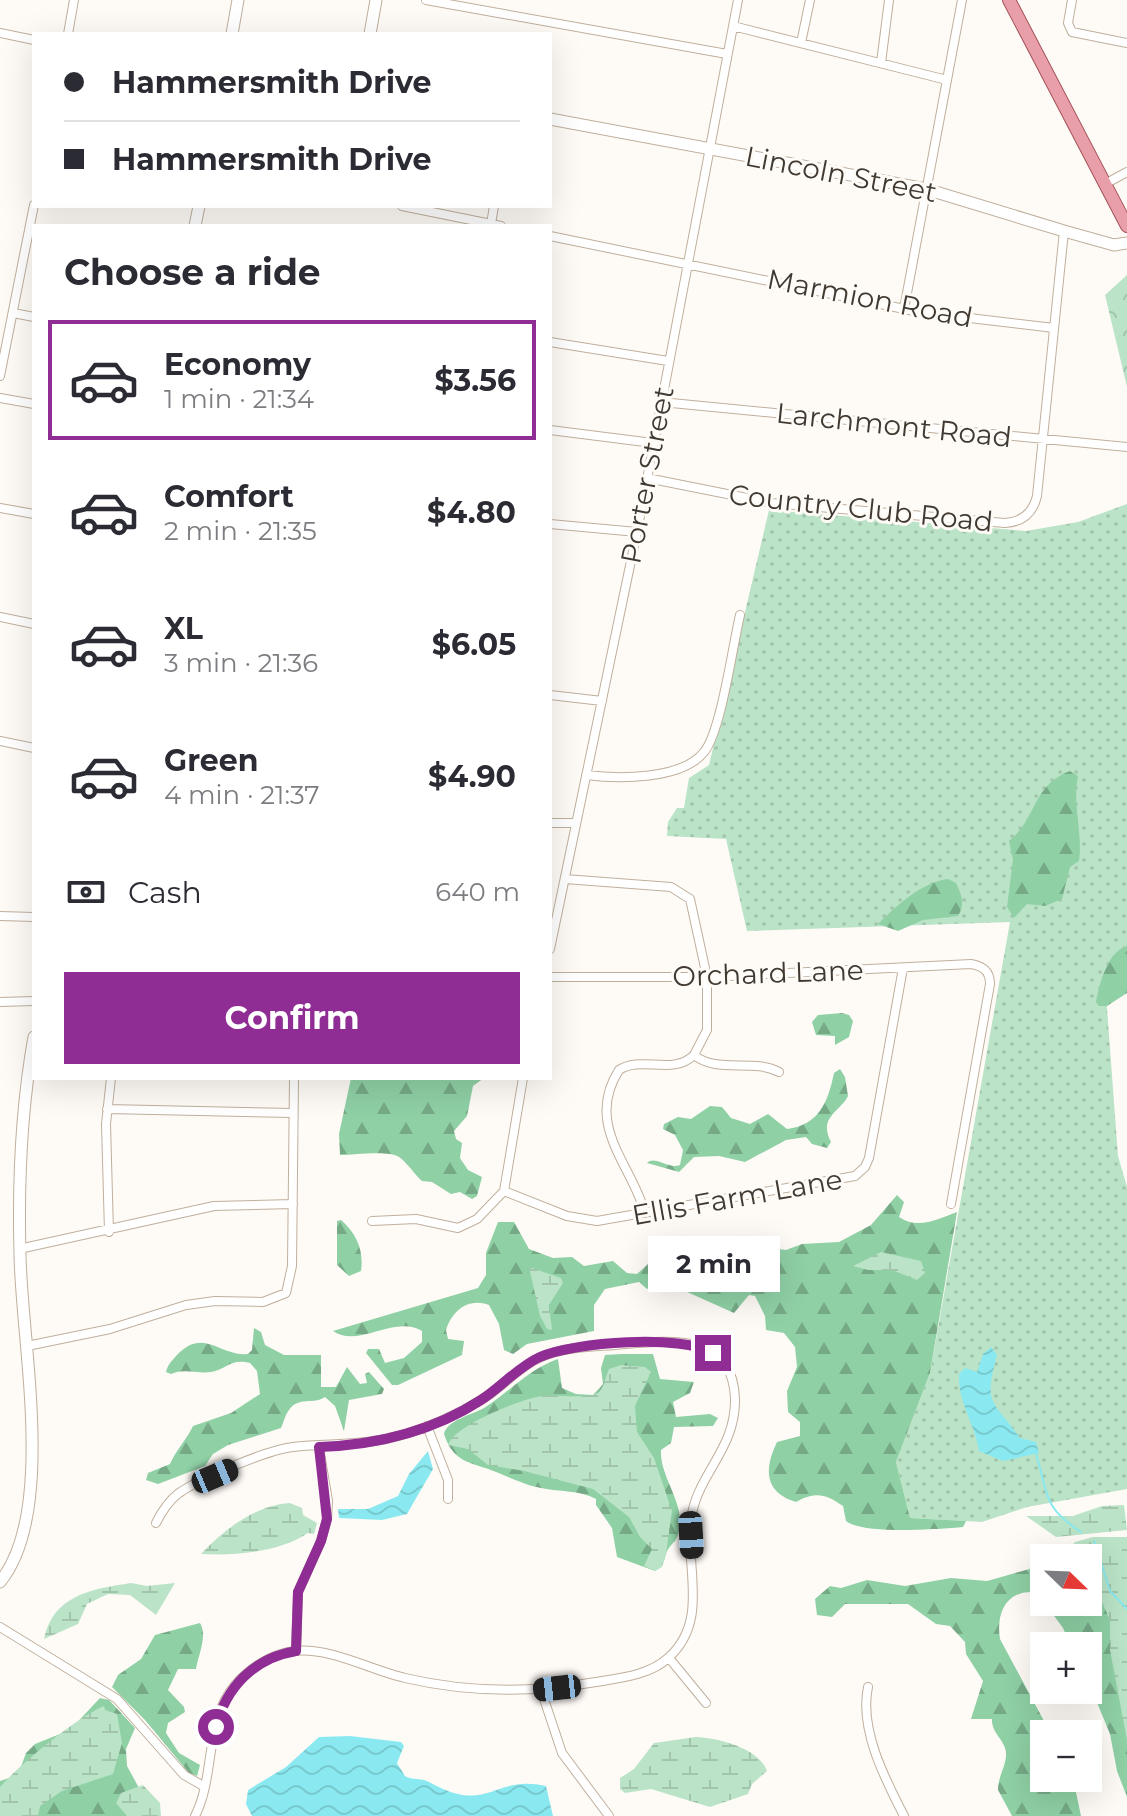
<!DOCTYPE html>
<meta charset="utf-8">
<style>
body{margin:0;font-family:Montserrat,sans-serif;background:#f2f2f3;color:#2b2b33;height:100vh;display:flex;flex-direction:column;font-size:30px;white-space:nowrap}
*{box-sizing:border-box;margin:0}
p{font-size:26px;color:#7c7c81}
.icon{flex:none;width:44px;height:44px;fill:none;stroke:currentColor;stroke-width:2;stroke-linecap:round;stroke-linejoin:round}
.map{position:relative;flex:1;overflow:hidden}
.drawer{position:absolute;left:32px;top:224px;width:520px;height:856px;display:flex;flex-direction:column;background:#fff;border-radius:0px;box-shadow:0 8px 32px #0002}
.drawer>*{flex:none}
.banner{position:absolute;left:32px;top:32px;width:520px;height:176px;border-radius:0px;box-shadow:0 8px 32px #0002;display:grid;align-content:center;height:176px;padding:0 32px;background:#fff}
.needle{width:52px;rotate:113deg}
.controls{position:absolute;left:1030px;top:1544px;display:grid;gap:16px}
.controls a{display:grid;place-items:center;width:72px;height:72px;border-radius:0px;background:#fff;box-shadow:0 8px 32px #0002;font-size:40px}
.end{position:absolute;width:36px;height:36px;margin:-18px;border:10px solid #8f2d94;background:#fff;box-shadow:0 0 0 4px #fff}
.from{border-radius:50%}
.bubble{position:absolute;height:56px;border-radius:0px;background:#fff;box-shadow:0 8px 32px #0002;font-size:26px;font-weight:700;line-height:56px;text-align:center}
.car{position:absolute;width:24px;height:48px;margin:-24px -12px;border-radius:10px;box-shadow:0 0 6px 2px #0007;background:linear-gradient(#222 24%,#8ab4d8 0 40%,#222 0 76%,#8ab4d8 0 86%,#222 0)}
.banner b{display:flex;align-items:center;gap:28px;height:76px;font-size:30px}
.banner b+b{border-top:2px solid #e1e1e2}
.banner i{width:20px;height:20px;background:#2b2b33}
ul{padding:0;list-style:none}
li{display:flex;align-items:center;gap:24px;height:120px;margin:0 16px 12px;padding:0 16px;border:4px solid transparent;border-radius:0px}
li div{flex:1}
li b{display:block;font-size:30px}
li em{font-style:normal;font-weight:700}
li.current{border-color:#8f2d94}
li>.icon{width:72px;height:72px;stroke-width:1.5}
h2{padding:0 32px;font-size:36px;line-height:96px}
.pay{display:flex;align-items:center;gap:20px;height:88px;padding:0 32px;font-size:30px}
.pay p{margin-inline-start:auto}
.button{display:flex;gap:16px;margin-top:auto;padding:16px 32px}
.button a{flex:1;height:92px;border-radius:0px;background:#8f2d94;color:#fff;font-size:32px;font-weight:700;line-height:92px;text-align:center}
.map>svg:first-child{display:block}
</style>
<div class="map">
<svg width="1127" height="1816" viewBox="0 0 1127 1816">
<defs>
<pattern id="grass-dots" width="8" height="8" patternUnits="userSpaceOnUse" patternTransform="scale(2)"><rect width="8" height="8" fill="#bae3c7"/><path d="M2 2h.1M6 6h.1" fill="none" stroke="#a1c4ab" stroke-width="1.8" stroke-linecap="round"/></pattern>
<pattern id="forest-firs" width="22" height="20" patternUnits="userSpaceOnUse" patternTransform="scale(2)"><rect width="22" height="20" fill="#8fd0a5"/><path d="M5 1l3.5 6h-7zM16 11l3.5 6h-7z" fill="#76aa87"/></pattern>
<pattern id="wetland-marsh" width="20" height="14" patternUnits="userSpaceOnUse" patternTransform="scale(2)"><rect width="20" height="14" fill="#bae3c7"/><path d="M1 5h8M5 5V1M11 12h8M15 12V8" fill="none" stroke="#a1c4ab"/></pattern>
<pattern id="park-crowns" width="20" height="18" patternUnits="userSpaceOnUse" patternTransform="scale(2)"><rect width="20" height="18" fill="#bae3c7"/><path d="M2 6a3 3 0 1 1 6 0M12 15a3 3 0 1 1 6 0" fill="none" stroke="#a1c4ab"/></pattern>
<pattern id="water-waves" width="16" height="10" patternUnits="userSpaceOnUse" patternTransform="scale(2)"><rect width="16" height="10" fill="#8ae9f0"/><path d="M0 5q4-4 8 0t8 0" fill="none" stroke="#78c9ce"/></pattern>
</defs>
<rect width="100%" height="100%" fill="#fefbf7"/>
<path fill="url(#grass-dots)" d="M1127 504V972L1106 995 1118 1156 1127 1187V1489L1027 1507 982 1522 910 1518 896 1462 930 1373 1010 922 747 931 726 839 667 836 668 822 677 808H684L689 778 709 765 769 510 1026 531 1078 522Z"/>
<path fill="url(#forest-firs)" d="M1070 771 1078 776C1072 804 1083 833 1079 861L1070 867 1062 899 1045 906 1027 904 1014 918 1007 907 1013 860 1009 841C1037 819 1032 785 1070 771Z
M948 879 956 883C962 895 965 905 958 916L923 920 898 931 878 924C896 906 922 882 948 879Z
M1127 946V993L1107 1006H1099L1096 1002C1100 983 1107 952 1127 946Z
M842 1013 849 1015 853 1021 849 1037 835 1045V1036L816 1035 812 1022 818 1015Z
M840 1069 845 1077 848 1096C840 1112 818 1117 831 1142L827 1148 812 1144 806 1137 786 1140 745 1162 719 1156 694 1157 679 1172 647 1163C655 1155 669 1170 680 1165L683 1150 675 1135 663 1129 664 1124 678 1117 691 1119 710 1106 722 1107 731 1118 750 1124 768 1114 787 1129C819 1125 828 1102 834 1073Z
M351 1078H484L473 1086 467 1116 454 1131 456 1139 462 1143 460 1158 468 1170 482 1177 477 1196 472 1199 460 1192 451 1194 432 1182 422 1181C414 1174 407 1162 399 1157 388 1150 355 1155 340 1155L339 1134Z
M897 1195 904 1202 899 1217C918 1230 938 1219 957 1212L930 1373 896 1462 910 1518 966 1521 963 1527C939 1529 863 1535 846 1521L843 1506C826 1494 815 1491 796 1502 764 1492 764 1469 777 1442L800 1436V1422L788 1412 787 1391 797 1367 795 1347 784 1333 766 1330 765 1316 755 1296 749 1295 734 1313 685 1291 684 1283C670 1274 661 1281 647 1289L639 1282 605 1289 594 1305V1331L527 1344 513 1354 504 1350 499 1324 489 1305C468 1297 452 1311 446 1330L448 1339 464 1341 462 1355 398 1385H392L366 1353 368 1349H379L385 1363 404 1358 422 1342V1331C394 1314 358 1349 333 1331L478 1288 486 1275V1253L498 1222H514L529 1249 553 1258 572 1257 584 1266 613 1261 627 1273 637 1274 658 1255 686 1266 702 1256 705 1246 747 1239 759 1246 786 1250 802 1244 839 1242 871 1225Z
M341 1220C357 1234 364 1251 361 1271L349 1276 337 1265V1221Z
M254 1328 261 1332 265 1345 284 1355H321V1387H336L347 1367 360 1384 367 1383 365 1374 369 1372 384 1389 382 1394 349 1400 344 1431 335 1406 325 1397C314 1405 298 1396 289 1410 285 1415 284 1422 281 1428L228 1445 213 1454 205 1466 158 1484 146 1480 148 1473 170 1464C176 1450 187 1439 193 1426L231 1413 260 1394 257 1371 250 1363C231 1358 227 1369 211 1372 197 1374 184 1368 171 1374L166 1372C168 1364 171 1362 176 1356 204 1326 219 1357 248 1354L252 1350Z
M622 1354H653L660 1379 694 1382 690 1393 673 1402 676 1417 710 1414 718 1418 713 1426 674 1427 671 1443 661 1450C659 1480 693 1511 675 1541 672 1544 669 1547 667 1551 664 1560 664 1566 655 1571L617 1557 612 1528 596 1505V1499C579 1490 560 1492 541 1488 526 1485 515 1480 501 1474 475 1462 454 1466 444 1434 447 1420 472 1415 484 1408 509 1392 529 1369 558 1359L562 1388 576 1394 593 1395 603 1384 601 1368 605 1355Z
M1088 1563 1127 1663V1797L1117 1771 1110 1734 1088 1681V1646H1071L1063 1628 1044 1602H1088Z
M1044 1565V1602L1033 1592C1005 1591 996 1615 1000 1639L1051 1734H1044V1778H1073L1081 1816H1012L998 1790C998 1777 1005 1768 1006 1756 1008 1742 991 1734 992 1719H971L983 1681 966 1654 965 1642 950 1626 936 1624 908 1604H845L832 1617 817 1615 815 1599 830 1586 841 1588 867 1580 905 1586 951 1578 987 1581Z
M200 1623C208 1636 198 1655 196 1669H178L168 1690 184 1707 185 1712 168 1723 166 1733 179 1753 200 1765 197 1776 189 1773 145 1720 112 1687 118 1675 141 1659 155 1635Z
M100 1698 109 1700 135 1728 126 1749 127 1766 139 1788 143 1816H0V1781L18 1775 26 1753 35 1744 70 1730Z"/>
<path fill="url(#wetland-marsh)" d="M881 1252 921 1261 925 1273 917 1280 892 1270H868L853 1266Z
M529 1267 561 1278 563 1283 549 1305 552 1330 547 1329 540 1316Z
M621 1365 645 1367 651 1372 635 1406 637 1432 654 1458 672 1511 666 1554 662 1567 655 1571 644 1566 652 1549 640 1537 629 1517 593 1489 524 1471 488 1465 468 1449 448 1445C453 1426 524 1397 544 1396 559 1395 579 1398 594 1395 604 1392 605 1377 609 1369Z
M290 1503 302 1508 303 1515 317 1523 314 1534 308 1533C280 1552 235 1556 201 1554 223 1530 256 1505 290 1503Z
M1124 1505 1127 1530 1056 1537 1026 1516H1073L1102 1506Z
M1093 1537H1127V1740L1110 1650V1620L1088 1570V1558H1080L1071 1547 1075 1542Z
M131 1583 147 1586 175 1583 156 1615 130 1595 108 1594 87 1604 78 1624 44 1639C53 1595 92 1589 131 1583Z
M104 1706 105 1710 117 1714 122 1743 113 1774 62 1791 40 1806 38 1816H0V1787C20 1764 76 1718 104 1706Z
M696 1737C718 1738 759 1748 767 1771L752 1784 748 1794 710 1807 651 1789 625 1793 620 1789V1778L634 1769 654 1743Z
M143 1785 160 1803 161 1816H127L116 1803 121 1793Z"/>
<path fill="url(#park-crowns)" d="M1127 275V387L1105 295Z"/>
<path fill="url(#water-waves)" d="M991 1347 997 1355C983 1407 993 1399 1020 1438L1036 1442 1039 1453 1003 1461 979 1451C975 1423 958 1404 959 1374L965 1368 977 1372 983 1354Z
M428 1451 433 1469 407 1514 382 1520 339 1518 338 1509H368L398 1496 409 1474Z
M350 1736 401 1742 404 1746 397 1763 405 1776C413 1781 420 1777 429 1782 490 1816 492 1774 546 1786L553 1816H252L246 1804 248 1790 286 1767 319 1737Z"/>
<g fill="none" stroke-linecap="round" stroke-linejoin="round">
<path stroke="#8ae9f0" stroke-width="2" d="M1036 1454C1049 1496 1042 1506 1081 1532
M1094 1541 1110 1591 1127 1609"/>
<defs>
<path id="street" d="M426 0 727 54
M1072 0 1068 23 1072 32 1127 43
M733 26 947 80
M0 33 34 40
M68 34 74 0
M801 43 810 0
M881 63 889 0
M1105 184 1127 172
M402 206 501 226
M491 224 494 206
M550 236 919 312 1054 328
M904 309 962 0
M13 313 34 317
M550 342 668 361
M0 376 34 205
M0 398 34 404
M661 402 1127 447
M550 430 653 443
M647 478 772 503 1005 523C1022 522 1033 513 1037 496L1064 231
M0 508 34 514
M550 524 637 532
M0 617 34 624
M550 695 602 701
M0 741 34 748
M586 775C618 779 682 780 704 752 721 732 733 644 740 615
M550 823H576
M565 879 671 887 690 899 707 977V1030L694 1055
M0 916 34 917
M550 949 637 532 738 0
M550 977H707L971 964C983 966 990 971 990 984L951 1204
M0 1002 34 1001
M107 1109 293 1113
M504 1191 567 1216 597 1221 855 1176 865 1167 869 1158 903 968
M504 1191 523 1078
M645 1213C632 1165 584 1125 619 1070 641 1055 673 1076 694 1055 717 1074 753 1058 779 1072
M372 1221 416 1219 458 1228 477 1219 504 1191
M109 1232 106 1124 111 1078
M19 1249 214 1206 293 1204
M27 1346 110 1329 186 1305 215 1301 263 1302 286 1293 292 1266 294 1078
M427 1426 448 1480V1499
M156 1523C162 1511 168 1501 179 1493 201 1478 267 1450 293 1447 324 1443 354 1446 385 1439 422 1431 459 1415 490 1394 507 1382 521 1366 539 1358 562 1347 590 1347 615 1345 663 1341 733 1329 735 1399 736 1450 696 1475 691 1520 685 1567 710 1621 668 1658 650 1675 620 1678 596 1682 532 1693 469 1693 405 1678 370 1670 331 1647 294 1651 271 1654 250 1668 235 1685 204 1721 216 1775 195 1816
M0 1627 117 1699 184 1775 205 1787
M296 1651 298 1592 321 1541 327 1519 328 1501 319 1447
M669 1658 706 1703
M868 1687C859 1729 885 1779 904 1816
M541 1690 562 1753 609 1816"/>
<path id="secondary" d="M232 34 238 0
M370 34 376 0
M550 119 926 189 1064 231 1114 245 1127 243
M195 226 199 206
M0 1582C57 1512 21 1341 20 1254 18 1181 21 1109 34 1037"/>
<path id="primary" d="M1009 0 1127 226"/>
</defs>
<use href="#street" stroke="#c0af9c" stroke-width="10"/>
<use href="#secondary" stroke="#c0af9c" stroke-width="13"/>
<use href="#primary" stroke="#a45259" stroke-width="14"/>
<use href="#street" stroke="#fff" stroke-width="8"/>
<use href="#secondary" stroke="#fff" stroke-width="11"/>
<use href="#primary" stroke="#e99fa9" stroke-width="12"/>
</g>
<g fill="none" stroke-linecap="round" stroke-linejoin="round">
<path stroke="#8f2d94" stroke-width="10" d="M216 1727C226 1687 254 1658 296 1651L298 1592 321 1541 327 1519 319 1447C376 1445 433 1431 481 1400 501 1387 518 1367 540 1357 574 1342 682 1334 713 1353"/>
</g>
<g text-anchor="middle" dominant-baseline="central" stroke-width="6" stroke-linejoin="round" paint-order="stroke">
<g font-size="28" fill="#403931" stroke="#fefbf7">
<text transform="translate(841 174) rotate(11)">Lincoln Street</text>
<text transform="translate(870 298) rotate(11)">Marmion Road</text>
<text transform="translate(894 425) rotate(6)">Larchmont Road</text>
<text transform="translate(647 475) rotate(-79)">Porter Street</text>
<text transform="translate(861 508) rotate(6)">Country Club Road</text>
<text transform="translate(768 973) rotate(-2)">Orchard Lane</text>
<text transform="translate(737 1197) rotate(-10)">Ellis Farm Lane</text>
</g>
</g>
</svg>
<div class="controls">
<a><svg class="needle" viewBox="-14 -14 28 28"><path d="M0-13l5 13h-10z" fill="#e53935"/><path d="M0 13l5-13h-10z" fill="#7c7c81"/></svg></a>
<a>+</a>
<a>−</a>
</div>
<i class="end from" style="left:216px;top:1727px"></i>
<i class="end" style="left:713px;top:1353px"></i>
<div class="bubble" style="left:648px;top:1236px;width:132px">2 min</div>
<i class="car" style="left:215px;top:1476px;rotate:67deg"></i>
<i class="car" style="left:691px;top:1535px;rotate:177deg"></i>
<i class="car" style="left:557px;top:1688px;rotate:264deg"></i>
<div class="banner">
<b><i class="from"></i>Hammersmith Drive</b>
<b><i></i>Hammersmith Drive</b>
</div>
<section class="drawer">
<h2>Choose a ride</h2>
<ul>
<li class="current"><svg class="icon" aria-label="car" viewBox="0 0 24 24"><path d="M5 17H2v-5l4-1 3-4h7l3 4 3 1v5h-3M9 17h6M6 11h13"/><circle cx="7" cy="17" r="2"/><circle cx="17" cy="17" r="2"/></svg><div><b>Economy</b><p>1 min · 21:34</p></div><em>$3.56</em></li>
<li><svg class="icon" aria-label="car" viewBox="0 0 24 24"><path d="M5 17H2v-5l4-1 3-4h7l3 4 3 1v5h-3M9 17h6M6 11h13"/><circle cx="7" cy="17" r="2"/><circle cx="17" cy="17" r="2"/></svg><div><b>Comfort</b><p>2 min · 21:35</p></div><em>$4.80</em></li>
<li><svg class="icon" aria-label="car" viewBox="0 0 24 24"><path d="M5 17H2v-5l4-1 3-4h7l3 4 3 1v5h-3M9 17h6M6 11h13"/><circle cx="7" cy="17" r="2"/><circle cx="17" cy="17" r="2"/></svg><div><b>XL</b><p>3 min · 21:36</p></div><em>$6.05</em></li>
<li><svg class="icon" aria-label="car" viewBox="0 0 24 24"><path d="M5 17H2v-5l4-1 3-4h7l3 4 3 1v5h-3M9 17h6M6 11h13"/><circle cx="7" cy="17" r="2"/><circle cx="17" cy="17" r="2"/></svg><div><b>Green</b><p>4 min · 21:37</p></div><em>$4.90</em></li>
</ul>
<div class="pay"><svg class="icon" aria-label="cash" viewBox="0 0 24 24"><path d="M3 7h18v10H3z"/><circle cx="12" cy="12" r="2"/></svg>Cash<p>640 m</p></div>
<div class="button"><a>Confirm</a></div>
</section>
</div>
